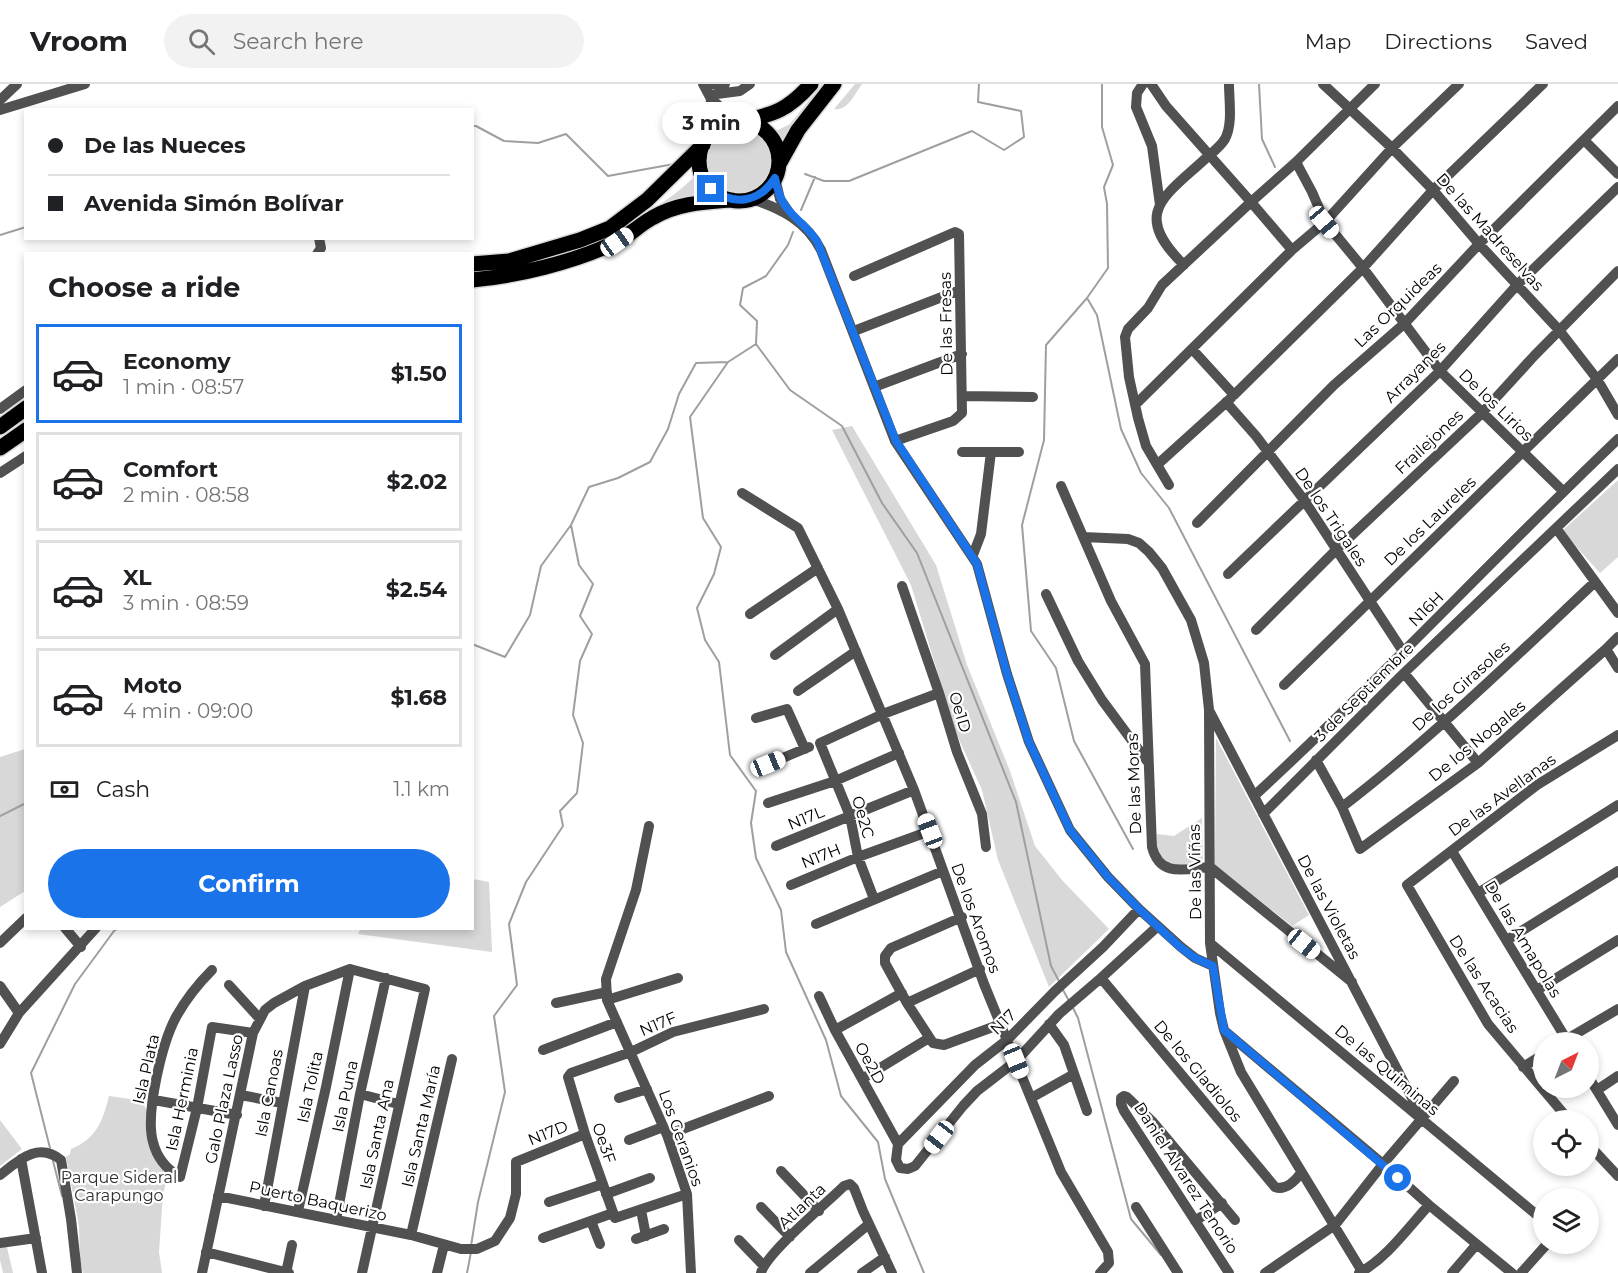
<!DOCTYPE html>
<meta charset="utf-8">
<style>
body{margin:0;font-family:Montserrat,sans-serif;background:#f2f2f2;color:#202124;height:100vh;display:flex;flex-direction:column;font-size:22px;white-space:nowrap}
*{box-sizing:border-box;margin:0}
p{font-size:20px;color:#757577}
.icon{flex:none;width:33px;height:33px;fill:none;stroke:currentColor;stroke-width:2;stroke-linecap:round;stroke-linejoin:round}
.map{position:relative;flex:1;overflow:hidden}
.drawer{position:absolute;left:24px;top:168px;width:450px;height:678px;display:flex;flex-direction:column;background:#fff;border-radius:0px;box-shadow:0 3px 9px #0003}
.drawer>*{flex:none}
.banner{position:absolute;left:24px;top:24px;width:450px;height:132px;border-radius:0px;box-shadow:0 3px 9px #0003;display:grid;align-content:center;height:132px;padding:0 24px;background:#fff}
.needle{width:39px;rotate:42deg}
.fabs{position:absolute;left:1533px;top:948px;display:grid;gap:12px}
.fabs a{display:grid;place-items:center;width:66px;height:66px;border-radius:50%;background:#fff;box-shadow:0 3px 9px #0003;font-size:30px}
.end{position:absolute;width:27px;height:27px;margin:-14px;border:8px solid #1a73e8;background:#fff;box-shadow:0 0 0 3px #fff}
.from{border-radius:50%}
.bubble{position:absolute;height:42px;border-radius:21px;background:#fff;box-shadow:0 3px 9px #0003;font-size:20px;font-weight:700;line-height:42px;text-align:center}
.car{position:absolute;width:18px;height:36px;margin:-18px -9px;border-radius:8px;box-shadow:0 0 4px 2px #0007;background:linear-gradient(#fff 24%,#345 0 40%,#fff 0 76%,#345 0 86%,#fff 0)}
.banner b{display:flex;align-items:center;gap:21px;height:57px;font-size:22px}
.banner b+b{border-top:2px solid #e0e0e0}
.banner i{width:15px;height:15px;background:#202124}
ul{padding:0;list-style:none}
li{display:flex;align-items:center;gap:18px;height:99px;margin:0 12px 9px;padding:0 12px;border:3px solid #e0e0e0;border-radius:0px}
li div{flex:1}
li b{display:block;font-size:22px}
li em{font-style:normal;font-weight:700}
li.current{border-color:#1a73e8}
li>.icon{width:54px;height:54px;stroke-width:1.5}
h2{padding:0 24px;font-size:27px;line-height:72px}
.pay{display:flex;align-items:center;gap:15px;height:66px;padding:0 24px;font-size:22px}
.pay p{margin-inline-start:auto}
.cta{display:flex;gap:12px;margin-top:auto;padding:12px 24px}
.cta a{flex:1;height:69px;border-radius:36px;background:#1a73e8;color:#fff;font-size:24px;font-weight:700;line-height:69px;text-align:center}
header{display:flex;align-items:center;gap:36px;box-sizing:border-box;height:84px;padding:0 30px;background:#fff;border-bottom:2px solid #e0e0e0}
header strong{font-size:28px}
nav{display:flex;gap:33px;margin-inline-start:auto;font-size:21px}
.search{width:420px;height:54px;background:#f2f2f2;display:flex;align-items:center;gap:15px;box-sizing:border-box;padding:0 21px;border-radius:33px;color:#757577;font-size:22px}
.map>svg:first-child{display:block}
</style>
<header>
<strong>Vroom</strong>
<div class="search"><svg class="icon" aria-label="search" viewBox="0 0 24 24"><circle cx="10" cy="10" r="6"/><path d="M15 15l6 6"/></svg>Search here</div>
<nav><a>Map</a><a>Directions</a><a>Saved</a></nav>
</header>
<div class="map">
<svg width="1618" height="1189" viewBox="0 0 1618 1189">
<rect width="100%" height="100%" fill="#fff"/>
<path fill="#d8d8d8" d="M822 0H828L788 64 776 47 790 40Z
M855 0H862C854 11 848 27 834 25Z
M704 78a36 36 0 1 1 72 0a36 36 0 1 1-72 0Z
M696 91 702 112 683 122 552 176 473 192V188C505 184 530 174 560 163 610 146 658 130 696 91Z
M852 342 936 481 967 581 1010 687 1035 762 1062 796 1109 845 1049 903 998 776 982 706 956 649 911 501 832 346Z
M1618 396V473L1600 489 1562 447Z
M1216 654 1309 831 1292 842 1215 781Z
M25 665V807L0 823V673Z
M1202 734 1203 781 1173 783 1164 779 1157 762V750L1174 752Z
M473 795 489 798 492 868 358 850 361 844H472Z
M109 1012 130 1015 144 1021 148 1029 157 1075 164 1088 166 1099 163 1110 159 1168 162 1189H83L80 1175 79 1142 66 1073 70 1070 71 1065C96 1055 103 1037 109 1012Z
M0 1036 22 1065 0 1082Z
M6 1159 13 1189H3L0 1176V1160Z"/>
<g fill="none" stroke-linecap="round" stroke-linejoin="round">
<path stroke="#9f9f9f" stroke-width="2" d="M1102 0V43L1113 81 1104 103 1107 120 1108 184 1087 214 1046 261 1044 356 1022 441 1031 547 1056 584 1074 657 1133 765
M1259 0 1262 55 1275 83
M472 42H476L504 57 538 59 566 50 608 92 674 80
M805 90 824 97H849L972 47 1004 66 1024 53 1021 27 978 18 979 0
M801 126 815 93
M0 151 26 143
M1087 214 1097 231 1121 345 1141 389 1169 424 1290 657
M756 260 790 306 842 342 882 419 917 469 1016 718 1051 882 1060 899
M728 278 690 333 703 434 721 463 714 490 697 524 705 556 719 578 730 671 756 707 751 739 756 774 781 826 786 868 826 956 841 1012 878 1058 885 1095 924 1189
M472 560 505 573 530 531 541 482 571 441 589 403 618 394 650 378 668 345 679 310 696 279 728 278 756 260 757 237 740 221 743 204 766 192 788 161 793 148
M0 732 26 719
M1062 904 1069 917
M1072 922 1078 934 1131 1135 1161 1171
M50 1064 31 989 75 900 114 847 118 844
M53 1077 62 1112
M471 1162 478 1118 505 1008 494 932 517 901 509 840 526 798 563 742 560 727 577 709 583 659 573 631 580 577 592 550 580 532 593 500 579 481 571 441
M467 1189 471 1168"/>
<defs>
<path id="highway" d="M742 37C774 31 789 25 811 0
M699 77a40 40 0 1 1 80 0a40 40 0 1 1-80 0Z
M779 80 798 46 834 0
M472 180 509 177 580 156 610 144 647 116 703 61
M472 196C517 192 574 178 614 159 628 153 639 141 652 134 677 119 704 118 732 116
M0 343 26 324
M0 364 26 346"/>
</defs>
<use href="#highway" stroke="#dbdbdb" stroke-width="18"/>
<path stroke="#515151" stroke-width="10" d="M703 0 711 15 736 36
M703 0H725
M1143 0 1137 9 1136 23 1152 62 1160 121
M1151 0 1166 22 1251 118 1162 201 1148 224 1128 245 1125 253 1129 293 1138 334 1146 362 1169 401
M1323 0 1392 64 1433 106 1479 160 1559 246 1597 295 1618 331
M709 11 740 7 750 0
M0 16 17 0
M0 26 85 0
M707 52 711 15
M1584 56 1618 90
M1296 78 1312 108 1325 138 1363 184 1440 287 1563 407
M775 94 780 115 791 131
M751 115C781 124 807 138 821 166L895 357 977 480 1007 590 1029 658 1070 746 1108 793 1139 825 1181 863 1195 874 1213 882
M1292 166 1251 118 1296 78 1375 0
M317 170 321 164 319 154
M1184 181C1131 129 1164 113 1205 75 1212 69 1220 63 1225 55 1233 40 1229 17 1229 0
M854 192 955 148 959 150 962 329 953 337 895 357
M854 247 960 206
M1192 265 1234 311 1363 184 1433 106 1543 0
M874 303 962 270
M962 312 1033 313
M1226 318 1256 352 1304 416 1404 569
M1136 320 1292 166 1325 138 1392 64 1459 0
M0 325 26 306
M962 368H1019
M1158 380 1231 314
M0 389 26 372
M1061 402 1111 517 1145 580 1152 763C1160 794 1185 785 1210 783L1352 898
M742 409 798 444 838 525 914 706 984 900 1061 1088 1108 1168 1109 1179 1100 1189
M1197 439 1334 301 1405 239 1479 160 1618 22
M1556 444 1618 529
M1083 453 1128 455 1139 459 1149 468 1162 484 1191 536 1204 579 1209 626 1210 859 1220 929 1224 946 1241 988 1363 1189
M973 471 981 450 991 368
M1228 490 1440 287 1517 201 1618 103
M902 502 939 609 957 668 982 730 986 763
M1046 510 1078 577 1102 616 1147 677
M750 530 818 484
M1256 546 1336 466 1482 329 1534 272 1618 187
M1618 553 1606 565 1618 584
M775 571 838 525
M1404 589 1478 679
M1284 601 1618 275
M798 607 856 567
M1210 628 1423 1035
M756 634 787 625 805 665
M1316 676 1342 723 1360 765 1478 679 1606 565
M768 680 809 663
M1254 712C1379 597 1495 472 1618 355
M768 719 835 697 899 669
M1342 723C1432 654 1513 575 1595 498
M1263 730 1404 589 1618 385
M649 742 636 806 606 895 607 916 667 1051 687 1110 691 1189
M776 762 914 706
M1452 767 1568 958
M791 801 858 773 930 747
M1478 809 1618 721
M874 815 858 773 850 732 820 659 883 630 939 609
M1139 825 1103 863 1055 907 1007 956 975 981 898 1060 896 1076 900 1084 908 1085 915 1082 963 1022 977 1007 1016 977 1059 930 1101 894 1158 842
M962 833 891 864 885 872V879L907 919 933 959 944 961 1001 940
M816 840 943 787
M65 844 81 863
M1507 856 1618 787
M0 859 26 834
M1210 859 1544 1137
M212 886C198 900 186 915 176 933 162 959 145 1030 153 1058 157 1074 166 1085 180 1093L197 1024 212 943 253 949
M1101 894 1275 1103C1286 1107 1295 1097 1301 1089
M229 901 260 935
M0 902 19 929
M1537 906 1618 856
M819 912 835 946 898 1060
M607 916 678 894
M556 919 607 908
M907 919 980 885
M1049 940 1064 961 1087 1027
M835 946 902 909
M1226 948 1383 1080 1429 1121 1512 1189
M1562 958 1618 925
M0 960 19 929 96 844
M543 966 617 938
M1523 983 1544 970
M1588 992 1618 1041
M862 995 929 954
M1597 1006 1618 992
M360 1010 398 1020
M241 1011 282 1019
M619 1014 647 1005
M1031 1014 1074 990
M154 1016 237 1031
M1569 1036 1488 940 1407 801 1537 701 1618 651
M667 1051 769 1012
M629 1056 663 1043
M1588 1060 1618 1092
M21 1075 42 1189
M781 1087 819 1127
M0 1091C18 1077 38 1057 61 1076L71 1135 77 1189
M606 1110 650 1094
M687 1110 615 1134 585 1050 568 993 571 989 631 968 673 948 764 925
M218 1112 411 1151 461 1165H477L495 1157 510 1134 516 1110V1078L585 1050
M549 1118 603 1100
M264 1122 305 902
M761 1123 790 1153
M1136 1123 1178 1189
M641 1126 646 1152
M298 1127 326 1003 350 885
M336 1136 360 1010 386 894
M591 1137 600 1160
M1195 1137 1222 1119
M411 1151 452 975
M543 1154 613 1129
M636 1155 664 1145
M739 1156 763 1181
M0 1159 36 1154
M206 1168 289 1189
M202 1189 253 949 265 926 274 919 305 902 350 885 425 905 362 1189
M286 1189 292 1161
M437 1189 444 1161
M761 1189C766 1169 827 1119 844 1102L850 1100 854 1104 863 1127 892 1189
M810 1189 869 1140
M862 1189 885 1173
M1229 1189 1124 1027 1121 1020V1014L1124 1012 1127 1013 1152 1037 1235 1136
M1265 1189 1335 1141 1383 1080 1454 997
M1359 1189C1387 1174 1407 1145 1429 1121
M1452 1189 1476 1161
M1521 1189 1547 1160"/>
<use href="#highway" stroke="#000" stroke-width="15"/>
</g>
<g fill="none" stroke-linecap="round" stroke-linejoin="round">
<path stroke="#1a73e8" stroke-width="8" d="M711 105C734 122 759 119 775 94 782 132 798 130 817 157L896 357 977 480 1007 590 1029 658 1070 746 1108 793 1139 825 1180 863 1195 874 1213 882 1224 946 1398 1094"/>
</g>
<g text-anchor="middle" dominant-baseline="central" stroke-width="4.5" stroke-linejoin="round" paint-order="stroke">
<g font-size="16" fill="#000" stroke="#fff">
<text transform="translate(1490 148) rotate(48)">De las Madreselvas</text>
<text transform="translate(1398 221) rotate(-44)">Las Orquideas</text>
<text transform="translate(946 240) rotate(-91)">De las Fresas</text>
<text transform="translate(1415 288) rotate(-45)">Arrayanes</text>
<text transform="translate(1496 321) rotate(44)">De los Lirios</text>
<text transform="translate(1429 358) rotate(-43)">Frailejones</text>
<text transform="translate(1331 433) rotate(56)">De los Trigales</text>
<text transform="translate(1430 437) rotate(-44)">De los Laureles</text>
<text transform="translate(1426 525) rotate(-45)">N16H</text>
<text transform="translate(1461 602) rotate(-42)">De los Girasoles</text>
<text transform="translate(1364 608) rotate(-45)">3 de Septiembre</text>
<text transform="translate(960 628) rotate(73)">Oe1D</text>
<text transform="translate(1477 657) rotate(-39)">De los Nogales</text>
<text transform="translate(1134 700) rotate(-92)">De las Moras</text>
<text transform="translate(1502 711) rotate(-36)">De las Avellanas</text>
<text transform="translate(863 733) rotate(74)">Oe2C</text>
<text transform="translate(806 734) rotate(-22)">N17L</text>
<text transform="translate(821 772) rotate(-22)">N17H</text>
<text transform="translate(1195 788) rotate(-91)">De las Viñas</text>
<text transform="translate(1329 823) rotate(62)">De las Violetas</text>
<text transform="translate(976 834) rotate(70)">De los Aromos</text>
<text transform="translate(1523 855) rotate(59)">De las Amapolas</text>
<text transform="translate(1484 900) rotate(57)">De las Acacias</text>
<text transform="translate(1003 938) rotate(-44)">N17</text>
<text transform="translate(658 940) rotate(-23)">N17F</text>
<text transform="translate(870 979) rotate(61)">Oe2D</text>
<text transform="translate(146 985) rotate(-77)">Isla Plata</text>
<text transform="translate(1387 986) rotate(40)">De las Quiminas</text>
<text transform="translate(1198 987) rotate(50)">De los Gladiolos</text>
<text transform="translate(310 1003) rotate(-78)">Isla Tolita</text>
<text transform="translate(269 1009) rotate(-79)">Isla Canoas</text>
<text transform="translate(345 1012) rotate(-78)">Isla Puna</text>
<text transform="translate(182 1015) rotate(-78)">Isla Herminia</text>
<text transform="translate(224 1015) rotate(-78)">Galo Plaza Lasso</text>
<text transform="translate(421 1042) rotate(-77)">Isla Santa María</text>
<text transform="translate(548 1049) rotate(-22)">N17D</text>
<text transform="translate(377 1050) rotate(-78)">Isla Santa Ana</text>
<text transform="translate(681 1054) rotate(70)">Los Geranios</text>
<text transform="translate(604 1059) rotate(71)">Oe3F</text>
<text transform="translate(1186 1094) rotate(57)">Daniel Alvarez Tenorio</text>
<text transform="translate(318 1117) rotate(12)">Puerto Baquerizo</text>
<text transform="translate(802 1122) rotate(-43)">Atlanta</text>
</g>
<g font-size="16" fill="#2f2f2f" stroke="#fff">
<text x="119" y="1093">Parque Sideral<tspan x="119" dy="18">Carapungo</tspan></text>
</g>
</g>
</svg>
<div class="fabs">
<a><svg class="needle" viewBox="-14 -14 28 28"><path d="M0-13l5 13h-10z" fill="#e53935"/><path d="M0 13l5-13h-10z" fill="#757577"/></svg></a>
<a><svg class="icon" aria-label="locate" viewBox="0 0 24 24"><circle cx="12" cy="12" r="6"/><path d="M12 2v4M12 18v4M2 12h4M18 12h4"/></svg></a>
<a><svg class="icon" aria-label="layers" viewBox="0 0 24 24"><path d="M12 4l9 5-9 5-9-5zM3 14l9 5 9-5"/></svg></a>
</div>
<i class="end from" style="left:1398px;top:1094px"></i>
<i class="end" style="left:711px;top:105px"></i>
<div class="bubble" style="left:662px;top:18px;width:99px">3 min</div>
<i class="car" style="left:1324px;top:138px;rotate:140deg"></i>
<i class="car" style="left:617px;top:158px;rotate:55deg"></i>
<i class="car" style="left:768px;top:680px;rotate:68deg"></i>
<i class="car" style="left:930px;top:747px;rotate:339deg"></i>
<i class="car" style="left:1304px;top:860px;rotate:129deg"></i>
<i class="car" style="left:1016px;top:977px;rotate:158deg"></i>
<i class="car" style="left:939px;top:1053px;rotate:218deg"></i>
<div class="banner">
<b><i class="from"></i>De las Nueces</b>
<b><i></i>Avenida Simón Bolívar</b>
</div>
<section class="drawer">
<h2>Choose a ride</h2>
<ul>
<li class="current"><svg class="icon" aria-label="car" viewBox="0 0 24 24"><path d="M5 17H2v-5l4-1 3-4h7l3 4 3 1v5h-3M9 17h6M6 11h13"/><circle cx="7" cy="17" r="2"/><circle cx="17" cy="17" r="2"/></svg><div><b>Economy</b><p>1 min · 08:57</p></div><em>$1.50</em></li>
<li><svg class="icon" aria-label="car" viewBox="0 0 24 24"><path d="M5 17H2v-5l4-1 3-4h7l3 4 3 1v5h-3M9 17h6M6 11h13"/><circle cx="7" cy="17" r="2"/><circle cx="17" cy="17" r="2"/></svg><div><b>Comfort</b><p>2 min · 08:58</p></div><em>$2.02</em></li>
<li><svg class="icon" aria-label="car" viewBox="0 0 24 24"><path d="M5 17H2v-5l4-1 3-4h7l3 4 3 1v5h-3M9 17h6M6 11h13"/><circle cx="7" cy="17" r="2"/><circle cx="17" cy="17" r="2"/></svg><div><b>XL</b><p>3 min · 08:59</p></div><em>$2.54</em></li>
<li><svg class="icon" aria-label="car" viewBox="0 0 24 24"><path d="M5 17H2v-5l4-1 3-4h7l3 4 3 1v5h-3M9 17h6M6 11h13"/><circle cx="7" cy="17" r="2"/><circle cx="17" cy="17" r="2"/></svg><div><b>Moto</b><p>4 min · 09:00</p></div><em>$1.68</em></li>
</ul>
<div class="pay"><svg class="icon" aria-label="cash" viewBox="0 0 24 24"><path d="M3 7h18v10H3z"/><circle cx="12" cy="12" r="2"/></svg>Cash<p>1.1 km</p></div>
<div class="cta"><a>Confirm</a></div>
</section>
</div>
